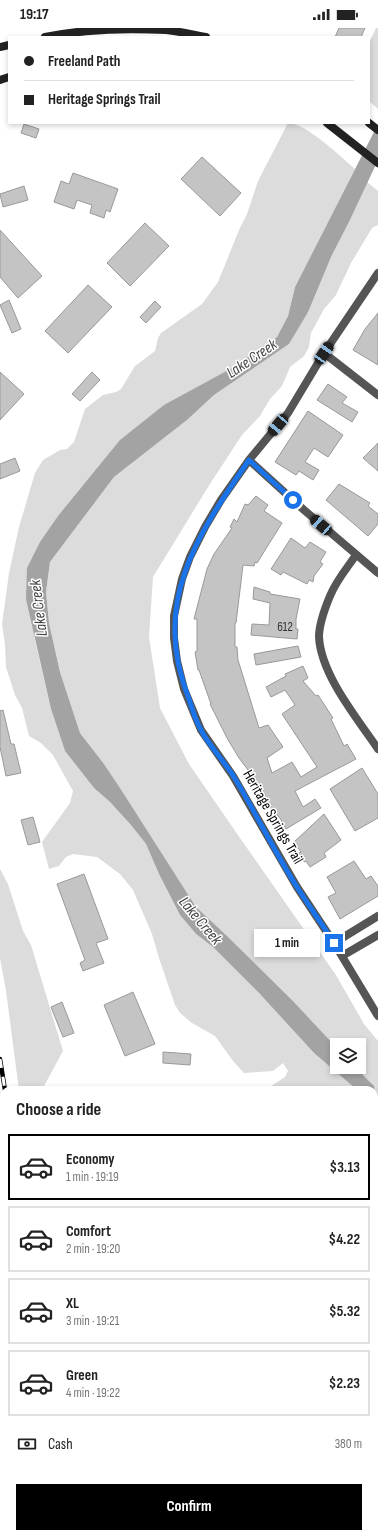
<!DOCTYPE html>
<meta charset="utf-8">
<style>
body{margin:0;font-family:"Sofia Sans Condensed",sans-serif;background:#f6f6f6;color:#222;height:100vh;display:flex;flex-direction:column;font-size:15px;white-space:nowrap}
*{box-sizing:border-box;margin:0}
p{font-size:13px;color:#767676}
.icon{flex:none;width:22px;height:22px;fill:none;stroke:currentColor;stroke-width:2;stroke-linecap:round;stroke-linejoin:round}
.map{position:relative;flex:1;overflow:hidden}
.panel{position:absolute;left:0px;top:1058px;width:378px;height:452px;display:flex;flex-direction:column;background:#fff;border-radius:12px 12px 0 0;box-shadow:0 2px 6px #0003}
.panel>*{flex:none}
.hud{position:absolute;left:8px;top:8px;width:362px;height:88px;border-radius:0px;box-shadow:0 2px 6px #0003;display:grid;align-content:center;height:88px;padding:0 16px;background:#fff}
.controls{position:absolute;left:330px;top:1010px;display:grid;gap:8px}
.controls a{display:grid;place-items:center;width:36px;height:36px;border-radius:0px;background:#fff;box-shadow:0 2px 6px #0003;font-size:20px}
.end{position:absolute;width:18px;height:18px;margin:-9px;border:5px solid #1a73e8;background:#fff;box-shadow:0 0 0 2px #fff}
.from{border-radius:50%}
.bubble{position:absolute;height:28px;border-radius:0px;background:#fff;box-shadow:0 2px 6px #0003;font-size:13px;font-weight:700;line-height:28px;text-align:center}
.car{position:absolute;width:12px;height:24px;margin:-12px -6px;border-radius:5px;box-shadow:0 0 3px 1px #0007;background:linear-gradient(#222 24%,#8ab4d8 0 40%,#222 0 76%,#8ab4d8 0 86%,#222 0)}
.hud b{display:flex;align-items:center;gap:14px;height:38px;font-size:15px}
.hud b+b{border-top:1px solid #e0e0e0}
.hud i{width:10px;height:10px;background:#222}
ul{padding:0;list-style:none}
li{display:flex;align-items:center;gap:12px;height:66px;margin:0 8px 6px;padding:0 8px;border:2px solid #e0e0e0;border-radius:0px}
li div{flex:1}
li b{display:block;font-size:15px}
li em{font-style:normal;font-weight:700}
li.active{border-color:#000}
li>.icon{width:36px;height:36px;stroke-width:1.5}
h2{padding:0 16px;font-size:18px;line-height:48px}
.pay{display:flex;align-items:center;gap:10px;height:44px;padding:0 16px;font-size:15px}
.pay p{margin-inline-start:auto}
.action{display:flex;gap:8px;margin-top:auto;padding:8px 16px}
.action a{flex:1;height:46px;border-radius:0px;background:#000;color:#fff;font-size:16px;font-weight:700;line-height:46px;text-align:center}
.status{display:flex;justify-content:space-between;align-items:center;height:28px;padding:0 20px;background:#fff;direction:ltr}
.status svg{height:11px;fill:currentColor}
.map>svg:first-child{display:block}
</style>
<div class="status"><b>19:17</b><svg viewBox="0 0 49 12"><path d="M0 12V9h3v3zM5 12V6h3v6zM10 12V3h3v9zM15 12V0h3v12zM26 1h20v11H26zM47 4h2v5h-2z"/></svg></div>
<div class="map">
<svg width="378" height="1510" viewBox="0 0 378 1510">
<rect width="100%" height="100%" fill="#fff"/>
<path fill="#dcdcdc" d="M376 0H378V81L369 73V15Z
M288 95C306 95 340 128 355 141L295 259 288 288 277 309 232 340 58 488 34 608 51 681 65 723 94 760 110 774 131 797 146 816 159 846 180 887 196 906 213 919 259 965 314 1025 357 1062H265L285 1049 288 1043 283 1035 273 1043 244 1045 233 1033 215 1008 192 995 180 985 175 977 159 930 152 906 133 862 120 846 97 829 73 826 66 829 59 838 49 841 42 814 70 775 73 763 53 727 41 715 29 708 22 680 15 667 6 639 5 617 2 596 9 545 19 499 35 445 43 432 60 422 67 421 74 414 85 381 103 367 116 364 121 361 135 338 155 323 158 310 161 305 202 276 218 254 239 202 247 186 258 153Z
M367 154 378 163V197L372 200 351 235 336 267 324 281 311 305 309 319 304 328 290 339 282 358 270 371 260 388 242 407 208 459 153 549 149 609 160 680 189 736 240 810 336 947 364 996 378 1013V1087L374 1058 355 1039H359V1017H337V1020L293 973 226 907 196 879 122 763 104 736 80 705 60 644 49 595 46 564 50 534 114 449 187 392 214 367 289 316 331 229 349 194Z
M0 841 8 856 23 903 31 917 63 1023 44 1058 52 1062H19L6 963 0 930Z
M378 1173V1444H374V1186Z
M87 1506H313L315 1510H87Z"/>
<path fill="#a3a3a3" d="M378 96V132L349 194 331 229 308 284 289 316 214 367 187 392 114 449 50 534 46 564 49 595 60 644 80 705 104 736 122 763 196 879 226 907 293 973 337 1020V1039H355L374 1058 378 1087V1173L374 1186V1062H357L314 1025 259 965 213 919 196 906 180 887 159 846 146 816 131 797 110 774 94 760 65 723 51 681 26 571 27 540 40 514 58 488 120 412 164 377 232 340 277 309 288 288 295 259Z"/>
<path fill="#c4c4c4" stroke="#999" d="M339 0H365L361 9H335Z
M24 96 39 101 36 110 21 105Z
M202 129 241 165 220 188 181 151Z
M73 145 118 161 110 184 106 182 104 190 90 185 92 177 77 172 74 181 54 174 61 153 69 156Z
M24 158 28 172 3 179 0 166Z
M145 195 169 218 130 258 107 235Z
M0 202 42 248 18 270 0 249Z
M88 257 112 279 68 325 45 303Z
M9 272 21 301 12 305 0 277Z
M155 273 161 279 146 295 140 289Z
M378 285V337L353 322 365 301Z
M0 344 24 366 0 392Z
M92 344 100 352 80 373 72 366Z
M328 356 347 369 342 375 358 384 352 394 317 372Z
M308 383 343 407 328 429 314 420 305 434 319 442 313 452 299 443 296 447 275 434Z
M378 415V443L363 430Z
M15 430 20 443 0 451V436Z
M339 456 370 475 368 478 378 486V496L368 508 326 472Z
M256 468 268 477 264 483 282 495 257 535 255 534 254 538 243 537 236 595H235V619H237L238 632 259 700 268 697 283 719 267 730 272 745 292 734 301 749 317 739 282 686 295 677 285 662 271 669 266 659 286 648 285 646 303 638 308 650 303 653 316 668 318 667 333 690 331 691 344 718 347 716 356 731 295 763 303 779 315 771 321 780 286 801 280 790 272 782 254 750 239 730 227 710 210 676H211L199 642H198L195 624 197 623V591H194L207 541 214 526 232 500 230 499 234 491 237 494 245 476 248 477Z
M291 510 305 520 310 514 326 524 320 534 323 536 314 548 313 554 309 552 307 556 283 544 281 547 271 541Z
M254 559 270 564V566L300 571 296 591V601H298L297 611 251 607 252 596 269 597 270 575 253 571Z
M298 618 301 629 256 637 254 626Z
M3 682 11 716H14L21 745 6 748 0 719V683Z
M362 740 378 766V790L355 803 330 761Z
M324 786 341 812 324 825 326 829 310 839 306 833 304 834 299 825 301 824 294 814Z
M33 789 40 814 28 817 21 792Z
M354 833 366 851 371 848 378 858V868L340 891 328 869 336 865 327 849Z
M84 846 108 911 96 915 104 935 83 943 80 935 85 932 57 856Z
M133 964 155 1016 125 1028 104 977Z
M62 974 74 1005 63 1009 51 979Z
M163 1024 191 1026 190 1037 163 1035Z"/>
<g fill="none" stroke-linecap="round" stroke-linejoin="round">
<path stroke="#555" stroke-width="8" d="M378 245 324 325 288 385 249 432 221 472 205 499 190 529 182 551 174 588V610L177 633 184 661 201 702 233 748 297 859 334 915 378 988
M324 325 378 367
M249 432 304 482 378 545
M356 527C347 540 336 553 330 568 325 580 319 596 319 609 321 647 357 690 378 721
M334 915 378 888
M342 928 378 907"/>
<path stroke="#222" stroke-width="8" d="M45 9C84 1 126 0 166 2 179 3 192 7 206 9
M0 19 9 17
M0 52 9 49
M327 95 378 135
M369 95 378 102"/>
<defs>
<path id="rail" d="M0 1031 5 1062
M75 1506V1510"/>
</defs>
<use href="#rail" stroke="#000" stroke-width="4.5"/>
<use href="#rail" stroke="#fff" stroke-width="3" stroke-dasharray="9" stroke-linecap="butt"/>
</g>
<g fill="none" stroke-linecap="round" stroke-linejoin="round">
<path stroke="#1a73e8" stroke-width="5" d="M293 472 249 432C196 509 151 575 189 671 192 681 196 693 201 702 210 719 224 733 234 749 256 785 274 823 297 859 309 878 322 896 334 915"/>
</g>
<g text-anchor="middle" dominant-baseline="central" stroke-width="3" stroke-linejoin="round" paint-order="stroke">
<g font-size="13" fill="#313131">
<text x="285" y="599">612</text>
</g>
<g font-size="15" fill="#000" stroke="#fff">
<text transform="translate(273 789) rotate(60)">Heritage Springs Trail</text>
</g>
<g font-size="16" font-style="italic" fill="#444" stroke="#fff">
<text transform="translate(252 331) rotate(-34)">Lake Creek</text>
<text transform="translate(39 580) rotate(-97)">Lake Creek</text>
<text transform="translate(200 893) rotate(50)">Lake Creek</text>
</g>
</g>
</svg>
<div class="controls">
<a><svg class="icon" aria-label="layers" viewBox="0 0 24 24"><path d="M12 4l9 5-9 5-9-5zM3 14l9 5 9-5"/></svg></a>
</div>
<i class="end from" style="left:293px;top:472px"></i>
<i class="end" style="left:334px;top:915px"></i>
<div class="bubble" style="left:254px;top:901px;width:66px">1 min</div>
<i class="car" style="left:324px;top:325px;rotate:34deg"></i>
<i class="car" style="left:278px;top:397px;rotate:220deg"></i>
<i class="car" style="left:321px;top:497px;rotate:311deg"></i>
<div class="hud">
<b><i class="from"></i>Freeland Path</b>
<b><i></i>Heritage Springs Trail</b>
</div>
<section class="panel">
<h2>Choose a ride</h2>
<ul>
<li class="active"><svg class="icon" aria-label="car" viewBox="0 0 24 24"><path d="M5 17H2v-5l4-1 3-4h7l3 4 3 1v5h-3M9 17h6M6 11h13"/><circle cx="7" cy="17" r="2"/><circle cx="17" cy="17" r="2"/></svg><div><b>Economy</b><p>1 min · 19:19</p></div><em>$3.13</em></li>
<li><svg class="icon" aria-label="car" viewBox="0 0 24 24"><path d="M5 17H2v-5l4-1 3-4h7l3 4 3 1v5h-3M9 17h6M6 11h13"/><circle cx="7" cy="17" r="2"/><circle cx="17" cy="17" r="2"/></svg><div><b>Comfort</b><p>2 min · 19:20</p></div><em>$4.22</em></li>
<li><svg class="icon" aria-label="car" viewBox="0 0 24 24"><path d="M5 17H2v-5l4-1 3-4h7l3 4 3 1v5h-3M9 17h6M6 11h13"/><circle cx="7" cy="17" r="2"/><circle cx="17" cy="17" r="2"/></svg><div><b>XL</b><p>3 min · 19:21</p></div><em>$5.32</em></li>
<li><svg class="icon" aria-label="car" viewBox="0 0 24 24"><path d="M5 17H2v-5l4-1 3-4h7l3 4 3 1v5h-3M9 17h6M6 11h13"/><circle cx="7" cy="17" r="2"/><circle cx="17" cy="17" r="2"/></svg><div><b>Green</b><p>4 min · 19:22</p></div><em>$2.23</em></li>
</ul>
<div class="pay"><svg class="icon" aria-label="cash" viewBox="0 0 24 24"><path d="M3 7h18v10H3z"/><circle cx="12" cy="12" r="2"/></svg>Cash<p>380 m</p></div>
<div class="action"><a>Confirm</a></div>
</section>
</div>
